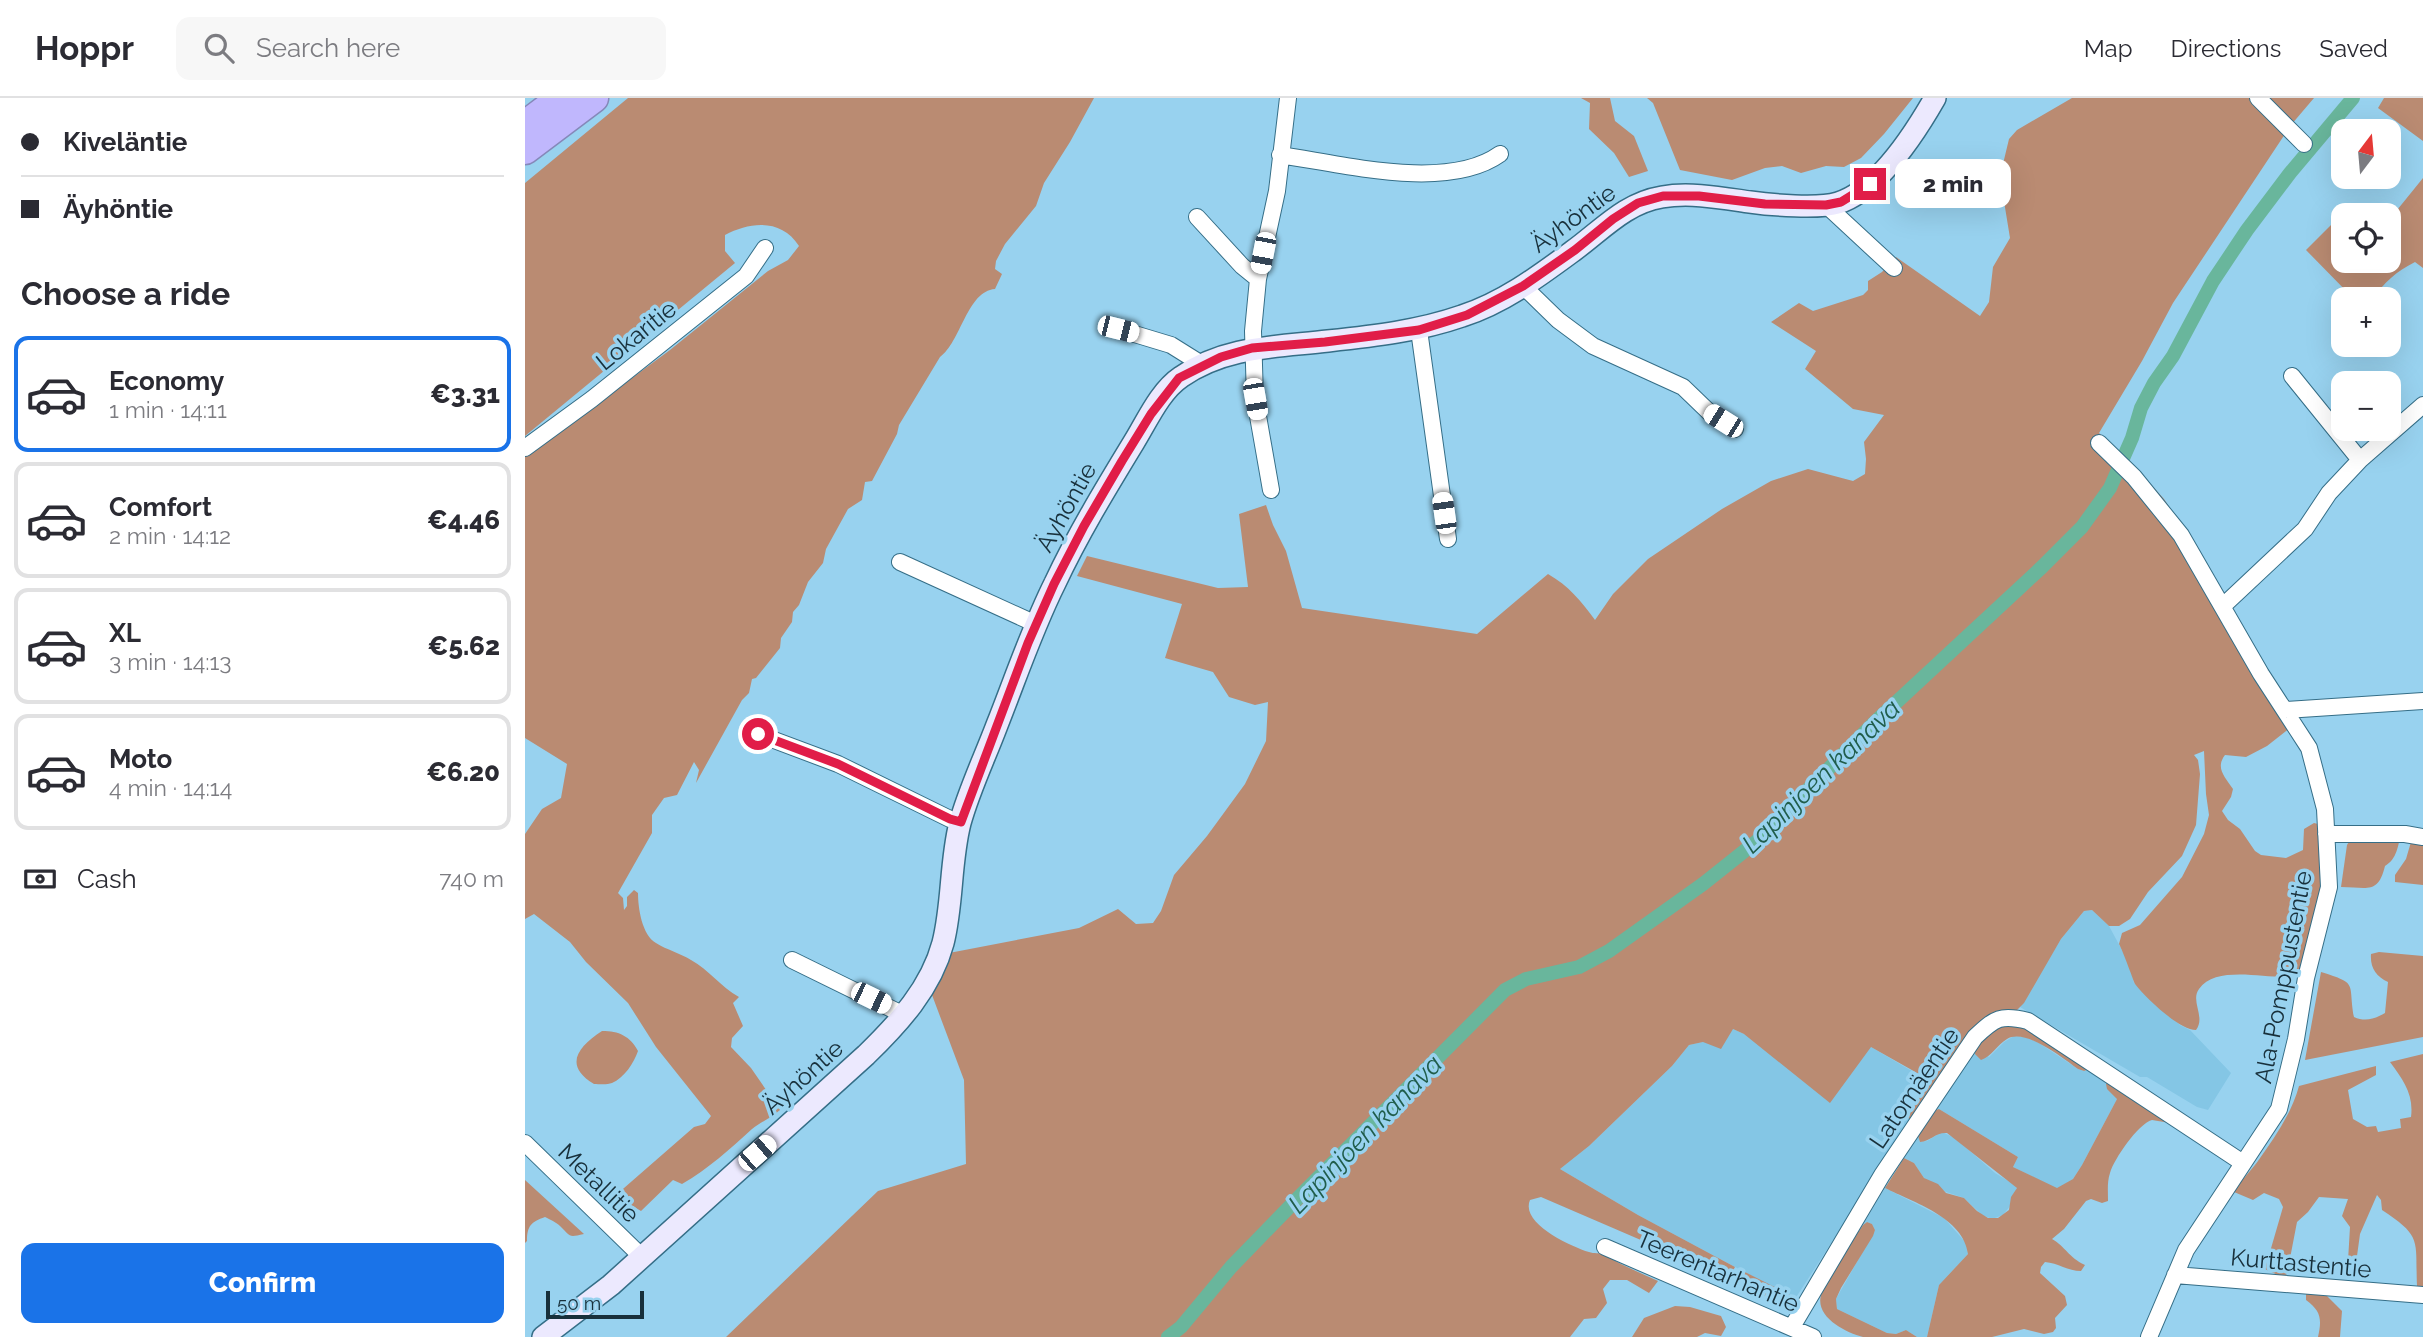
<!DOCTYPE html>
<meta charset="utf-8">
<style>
body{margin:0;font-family:Raleway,sans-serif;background:#f7f7f7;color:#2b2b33;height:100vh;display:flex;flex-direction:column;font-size:26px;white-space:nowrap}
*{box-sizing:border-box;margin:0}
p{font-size:23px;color:#7c7c81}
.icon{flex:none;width:38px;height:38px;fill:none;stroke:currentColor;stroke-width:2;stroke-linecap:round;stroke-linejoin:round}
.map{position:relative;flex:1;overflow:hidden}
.details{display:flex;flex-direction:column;background:#fff;width:525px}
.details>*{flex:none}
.top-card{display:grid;align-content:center;height:154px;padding:0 21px;background:#fff}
.needle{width:46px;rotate:16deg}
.controls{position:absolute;left:1806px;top:21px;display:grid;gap:14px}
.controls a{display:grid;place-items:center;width:70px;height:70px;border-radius:14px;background:#fff;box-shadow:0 7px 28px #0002;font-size:35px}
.scale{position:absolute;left:21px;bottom:18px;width:98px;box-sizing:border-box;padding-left:7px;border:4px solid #18303b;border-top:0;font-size:19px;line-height:24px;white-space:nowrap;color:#18303b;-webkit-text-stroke:5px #98d2ef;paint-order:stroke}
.end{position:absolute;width:32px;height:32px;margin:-16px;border:9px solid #e11d48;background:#fff;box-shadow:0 0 0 4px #fff}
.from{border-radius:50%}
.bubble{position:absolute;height:49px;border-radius:14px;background:#fff;box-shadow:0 7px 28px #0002;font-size:23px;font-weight:800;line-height:49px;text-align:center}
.car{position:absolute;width:21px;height:42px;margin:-21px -10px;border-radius:9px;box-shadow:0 0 5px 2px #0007;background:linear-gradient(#fff 24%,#345 0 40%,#fff 0 76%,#345 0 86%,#fff 0)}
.top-card b{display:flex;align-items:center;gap:24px;height:66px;font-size:26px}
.top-card b+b{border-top:2px solid #e1e1e2}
.top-card i{width:18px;height:18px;background:#2b2b33}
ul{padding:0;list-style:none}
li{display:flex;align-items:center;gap:21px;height:116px;margin:0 14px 10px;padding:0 7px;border:4px solid #e1e1e2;border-radius:14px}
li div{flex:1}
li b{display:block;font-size:26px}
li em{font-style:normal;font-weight:800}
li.selected{border-color:#1a73e8}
li>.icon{width:63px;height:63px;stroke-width:1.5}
h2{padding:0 21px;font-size:32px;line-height:84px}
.pay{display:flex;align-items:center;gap:18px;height:77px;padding:0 21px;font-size:26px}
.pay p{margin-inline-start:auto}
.action{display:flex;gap:14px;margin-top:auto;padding:14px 21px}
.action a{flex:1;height:80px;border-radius:14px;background:#1a73e8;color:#fff;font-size:28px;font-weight:800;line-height:80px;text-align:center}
header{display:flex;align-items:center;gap:42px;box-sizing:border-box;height:98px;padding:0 35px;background:#fff;border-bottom:2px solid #e1e1e2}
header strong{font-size:33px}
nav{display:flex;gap:38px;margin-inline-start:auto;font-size:24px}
.search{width:490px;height:63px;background:#f7f7f7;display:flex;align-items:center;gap:18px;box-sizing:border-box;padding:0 24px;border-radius:14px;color:#7c7c81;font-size:26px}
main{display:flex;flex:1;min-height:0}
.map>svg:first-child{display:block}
</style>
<header>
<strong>Hoppr</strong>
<div class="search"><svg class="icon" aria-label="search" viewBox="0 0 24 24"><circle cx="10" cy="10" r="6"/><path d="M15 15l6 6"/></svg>Search here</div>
<nav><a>Map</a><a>Directions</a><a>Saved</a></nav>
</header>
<main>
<section class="details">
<div class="top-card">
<b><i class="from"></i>Kiveläntie</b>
<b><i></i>Äyhöntie</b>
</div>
<h2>Choose a ride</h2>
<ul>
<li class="selected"><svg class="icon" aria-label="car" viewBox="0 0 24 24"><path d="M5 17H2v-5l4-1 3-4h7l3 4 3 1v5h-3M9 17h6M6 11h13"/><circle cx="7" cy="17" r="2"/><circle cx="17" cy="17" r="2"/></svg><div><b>Economy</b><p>1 min · 14:11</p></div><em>€3.31</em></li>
<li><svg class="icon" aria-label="car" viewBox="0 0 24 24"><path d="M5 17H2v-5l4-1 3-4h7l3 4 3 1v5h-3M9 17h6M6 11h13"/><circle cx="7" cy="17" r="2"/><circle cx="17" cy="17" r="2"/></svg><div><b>Comfort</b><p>2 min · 14:12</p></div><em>€4.46</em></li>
<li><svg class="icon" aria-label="car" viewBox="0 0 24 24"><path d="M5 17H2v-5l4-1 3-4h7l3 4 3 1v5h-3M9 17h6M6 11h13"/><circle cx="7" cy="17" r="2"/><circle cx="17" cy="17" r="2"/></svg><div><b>XL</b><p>3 min · 14:13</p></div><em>€5.62</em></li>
<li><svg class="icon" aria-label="car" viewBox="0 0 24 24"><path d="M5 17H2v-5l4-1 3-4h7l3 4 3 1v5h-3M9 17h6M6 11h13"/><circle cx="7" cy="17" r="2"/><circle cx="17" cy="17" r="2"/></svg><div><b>Moto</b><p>4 min · 14:14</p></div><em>€6.20</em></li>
</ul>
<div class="pay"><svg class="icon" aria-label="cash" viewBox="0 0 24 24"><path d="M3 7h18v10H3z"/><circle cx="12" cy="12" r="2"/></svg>Cash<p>740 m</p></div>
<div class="action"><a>Confirm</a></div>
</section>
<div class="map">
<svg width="1898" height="1239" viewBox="0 0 1898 1239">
<rect width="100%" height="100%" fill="#98d2ef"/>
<path fill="#84c6e5" d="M1567 812 1584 828 1604 865 1609 885 1655 927 1665 932 1706 975 1683 1012 1672 1009 1622 979H1615L1495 909 1536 841 1559 813Z
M1208 931 1219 936 1346 949 1409 986 1270 1201 1113 1117 1035 1071 1064 1048 1147 968 1164 947 1178 944Z
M1489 938 1501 939 1514 945 1553 971 1559 973 1567 970 1584 981 1592 1001 1557 1067 1548 1081 1532 1091 1488 1069 1493 1059 1414 1011 1411 1012 1450 950 1464 959 1479 944Z
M1417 1034 1430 1040 1470 1075 1490 1087 1492 1090 1485 1108 1478 1117 1467 1121 1457 1117 1439 1100 1421 1094 1399 1080 1389 1065 1379 1060 1393 1038 1395 1044 1402 1043Z
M1360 1090 1419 1120 1442 1146 1443 1156 1414 1187 1402 1239H1392L1381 1232 1371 1236 1362 1235 1312 1211 1311 1201 1350 1132 1347 1126 1342 1124 1338 1127Z"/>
<path fill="#ba8b72" d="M103 0H569L545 44 519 85 511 108 480 146 471 163 470 171 477 176 470 191C442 193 436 244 415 259L374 327 372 336 347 383 340 384 337 402 323 411 301 451 298 465 283 484 274 507 268 514 267 524 256 540 255 550 231 580 227 581 224 595 217 602 171 685 174 672 169 664 152 697 139 700 127 717V735L93 795 98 800 99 812 102 808V799L109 792 113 795C113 810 117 837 131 845 142 852 155 855 166 862 184 872 196 889 214 899L208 905 218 928 207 940 206 949 226 970 255 1012C246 1020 236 1024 227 1031 205 1051 183 1071 157 1086L148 1082 116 1113 106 1107 102 1099 91 1097 169 1029 180 1026 186 1018 131 949 103 905 61 864 45 844 9 816 0 821V736L17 711 36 700 42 666 0 640V359L145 252 243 173 263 162 274 148C257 121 226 123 200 137V153L210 165 0 338V85Z
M1056 0H1085L1090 23 1109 38 1123 73 1104 79 1089 55 1064 31 1065 5Z
M1122 0H1388L1359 36 1336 60 1319 69 1301 68 1276 75 1257 68 1240 70 1207 82 1155 72 1128 5Z
M1547 0H1789L1766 27 1648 205 1617 263 1574 335 1606 364 1639 401 1675 455 1733 560 1774 623 1742 648 1721 659 1700 657C1690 670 1700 679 1708 691L1706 699 1697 713 1703 722 1715 731 1730 753 1736 757 1761 760 1778 752 1779 731 1789 725 1797 727V794L1779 873C1776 874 1773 877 1770 878 1747 883 1692 865 1674 891 1665 903 1681 919 1671 932 1654 932 1621 900 1610 886 1609 884 1598 853 1594 846L1597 835 1615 827 1657 779 1679 736 1684 717 1681 696 1679 653 1669 657 1673 662 1675 676 1671 727 1657 758 1623 794 1605 821 1594 828H1584L1567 812 1559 813 1536 841 1499 905 1492 912 1474 914 1456 923 1385 1023 1383 1019 1402 986 1401 980 1346 949 1305 1005 1219 936 1208 931 1196 951 1178 944 1164 947 1147 968 1064 1048 1035 1071 1113 1117 1210 1169 1204 1180 1016 1099 1005 1102C995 1125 1045 1148 1064 1154 1069 1156 1074 1154 1079 1157 1097 1167 1115 1175 1133 1183L1124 1195 1102 1182H1085L1078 1191 1082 1205 1071 1220 1059 1221 1045 1239H201L353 1093 441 1066 439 982 407 897 417 879 424 855 554 830 593 811 611 826 628 825 636 813 649 777 682 738 720 686 741 643 743 604 730 607 704 599 688 574 640 560 657 506 552 478 562 458 693 490 723 489 714 416 741 407 748 427 761 453 777 510 952 536 1023 476C1044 488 1056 503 1070 522L1088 496 1123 461 1197 411 1246 383 1283 371 1328 383 1340 376 1341 361 1339 344 1359 317 1328 311 1280 271 1291 253 1246 224 1274 205 1288 213 1338 197 1343 192V183L1357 174 1371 159 1455 218 1464 204 1468 169 1485 140 1477 91 1478 66 1484 41 1492 32Z
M1859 0H1898V43L1853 10Z
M1898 80V170L1890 164C1871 174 1859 184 1848 201H1829L1781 152 1818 115 1821 117H1818V163H1864V122Z
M1876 735C1873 748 1872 761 1860 768 1853 797 1842 789 1816 789L1822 747 1827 739Z
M1888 737H1898V787L1870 784V777L1881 761Z
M1854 854 1898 858V939L1780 962 1796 874C1834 886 1823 884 1829 919 1840 924 1850 921 1860 915L1863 884C1851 878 1845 870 1846 856Z
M1475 927H1495L1567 970 1559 973 1553 971C1537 960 1501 930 1482 941 1472 947 1467 958 1456 962L1450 956C1451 942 1465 935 1475 927Z
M77 933C94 933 105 938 113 953 109 965 99 980 87 985 82 987 74 986 69 986 38 967 53 949 77 933Z
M1898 956V1189L1892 1188C1890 1142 1898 1139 1857 1112L1856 1102 1852 1097 1835 1136 1829 1180H1822L1825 1129 1817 1118 1823 1101 1794 1099 1783 1114 1772 1124 1762 1176 1757 1179 1740 1171 1758 1109 1754 1101 1739 1095 1728 1102 1709 1094C1716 1082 1725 1074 1733 1063 1749 1040 1767 1015 1774 988L1851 968V977L1823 992 1828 1021 1842 1029 1851 1028 1853 1034 1876 1030 1875 1021 1886 1019C1889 996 1878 982 1865 964Z
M1584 981 1645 1025 1627 1022C1613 1026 1589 1061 1585 1075 1582 1084 1583 1093 1583 1103L1577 1105 1566 1101 1561 1103 1539 1131 1527 1141C1541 1149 1543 1159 1560 1167L1556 1173C1543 1173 1533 1165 1520 1164L1516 1169 1515 1175 1540 1198 1542 1207 1530 1220 1531 1230 1528 1234 1519 1236 1499 1231 1467 1239H1402L1414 1187 1443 1156C1439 1120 1388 1104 1360 1090L1379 1060 1389 1065 1399 1080 1413 1086 1421 1095 1439 1100 1452 1113 1463 1120H1473L1484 1112 1486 1099 1492 1090 1422 1035C1411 1034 1406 1043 1395 1044L1393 1038 1411 1012 1414 1011 1493 1059 1488 1069 1532 1090 1548 1081 1557 1067 1592 1001 1582 991 1581 986Z
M0 1082 59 1136C42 1140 46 1138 35 1128 31 1124 24 1121 20 1119 6 1124 2 1128 2 1143L0 1145Z
M1342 1124 1347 1126 1350 1132 1348 1138 1316 1190 1311 1201 1312 1211 1362 1235 1371 1236 1381 1232 1392 1239C1375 1239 1354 1239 1338 1239 1320 1234 1290 1219 1296 1197 1303 1175 1325 1147 1338 1127Z
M1220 1174 1273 1201 1275 1203 1272 1207 1263 1208 1225 1192 1219 1182Z
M1781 1195 1802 1198 1817 1213 1815 1239H1793C1797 1221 1796 1213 1781 1202Z
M1150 1208 1165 1209 1196 1218 1201 1229 1196 1238 1180 1235 1172 1239H1107L1119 1220Z"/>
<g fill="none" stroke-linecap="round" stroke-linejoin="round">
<path stroke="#69b69c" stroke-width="14" d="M643 1239 656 1229 706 1169 774 1099 980 892 1001 881 1054 869 1084 853 1178 786 1232 743 1349 625 1517 469 1557 429 1585 390 1607 340 1616 310 1629 285 1648 258 1688 183 1722 132 1765 75 1828 0"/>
<defs>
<path id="street" d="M1733 0 1779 46
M755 57C817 66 922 94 975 56
M1301 107 1369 170
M672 119 717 168 733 181
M998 188 1033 222 1068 248 1158 289 1186 316 1210 331
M593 231 646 247 678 267
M894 232 923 441
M1767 278 1835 362
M1574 345 1609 379 1656 437 1736 576 1784 650 1800 711 1804 789 1781 880 1771 941 1754 1011 1661 1152 1624 1239
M0 350 67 301 221 178 240 150
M746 392 730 301 728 233 733 181 752 93 763 0
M375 464 511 526
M1698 508 1780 431 1804 395 1835 362 1898 307
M1760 612 1898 603
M233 636 313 666 425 721 436 724
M1801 736H1880L1898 739
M267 862 379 917
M0 1045 117 1159
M1080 1149 1288 1239
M1650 1177 1898 1197
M1267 1229 1357 1077 1450 939C1470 920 1476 916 1503 923L1718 1065"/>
<path id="secondary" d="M18 1239 86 1187 341 957C374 925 406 890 418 845 428 806 425 764 435 725 444 692 460 659 472 627 491 579 507 531 530 485 553 436 581 390 609 344 622 323 635 293 656 279 700 248 752 249 803 243 849 238 894 233 937 218 978 205 1014 178 1048 153 1077 132 1100 105 1137 99 1165 94 1197 100 1225 104 1247 107 1293 111 1313 105 1354 92 1390 35 1410 0"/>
<path id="highway" d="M0 27 36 0
M0 52 69 0"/>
</defs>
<use href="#street" stroke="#356e87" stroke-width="18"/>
<use href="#secondary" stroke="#356e87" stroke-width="24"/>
<use href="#highway" stroke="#8588b9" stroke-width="31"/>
<use href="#street" stroke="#fff" stroke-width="16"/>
<use href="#secondary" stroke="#ece9fe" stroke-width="21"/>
<use href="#highway" stroke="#c0b7fd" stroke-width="28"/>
</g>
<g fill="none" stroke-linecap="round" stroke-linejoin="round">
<path stroke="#e11d48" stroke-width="9" d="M233 636 313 666 425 721 436 724 503 545 529 486 559 428 597 363 626 316 654 280 696 259 727 250 800 244 894 232 942 217 998 188 1050 152 1088 121 1113 105 1138 98H1174L1240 106 1301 107 1316 104 1345 86"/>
</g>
<g text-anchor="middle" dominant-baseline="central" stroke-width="7" stroke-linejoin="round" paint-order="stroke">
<g font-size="24" fill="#18303b" stroke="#98d2ef">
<text transform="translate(1048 120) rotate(-36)">Äyhöntie</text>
<text transform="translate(111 237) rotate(-39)">Lokaritie</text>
<text transform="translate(541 409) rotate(-61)">Äyhöntie</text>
<text transform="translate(1758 879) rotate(-79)">Ala-Pomppustentie</text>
<text transform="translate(278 979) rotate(-42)">Äyhöntie</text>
<text transform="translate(1389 990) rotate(-56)">Latomäentie</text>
<text transform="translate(74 1085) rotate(44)">Metallitie</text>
<text transform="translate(1776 1165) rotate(5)">Kurttastentie</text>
<text transform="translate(1193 1173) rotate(23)">Teerentarhantie</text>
</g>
<g font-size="26" font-style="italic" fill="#205d4b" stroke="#98d2ef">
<text transform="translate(1296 678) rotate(-44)">Lapinjoen kanava</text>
<text transform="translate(840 1036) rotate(-46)">Lapinjoen kanava</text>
</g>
</g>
</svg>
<div class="controls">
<a><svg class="needle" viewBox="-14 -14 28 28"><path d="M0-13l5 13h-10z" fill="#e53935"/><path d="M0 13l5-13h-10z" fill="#7c7c81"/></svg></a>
<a><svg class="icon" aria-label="locate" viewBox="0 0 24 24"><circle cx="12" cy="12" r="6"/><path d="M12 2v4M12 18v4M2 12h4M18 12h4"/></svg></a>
<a>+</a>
<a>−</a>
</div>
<div class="scale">50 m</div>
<i class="end from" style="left:233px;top:636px"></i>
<i class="end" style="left:1345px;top:86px"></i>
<div class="bubble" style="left:1370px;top:61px;width:116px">2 min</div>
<i class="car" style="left:738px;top:155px;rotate:191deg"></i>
<i class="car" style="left:593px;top:231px;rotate:104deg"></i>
<i class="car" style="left:730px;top:301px;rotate:170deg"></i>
<i class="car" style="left:1198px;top:323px;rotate:302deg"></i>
<i class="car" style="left:919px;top:415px;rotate:352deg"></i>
<i class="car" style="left:346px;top:900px;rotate:116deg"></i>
<i class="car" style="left:232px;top:1055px;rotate:49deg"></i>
</div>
</main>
